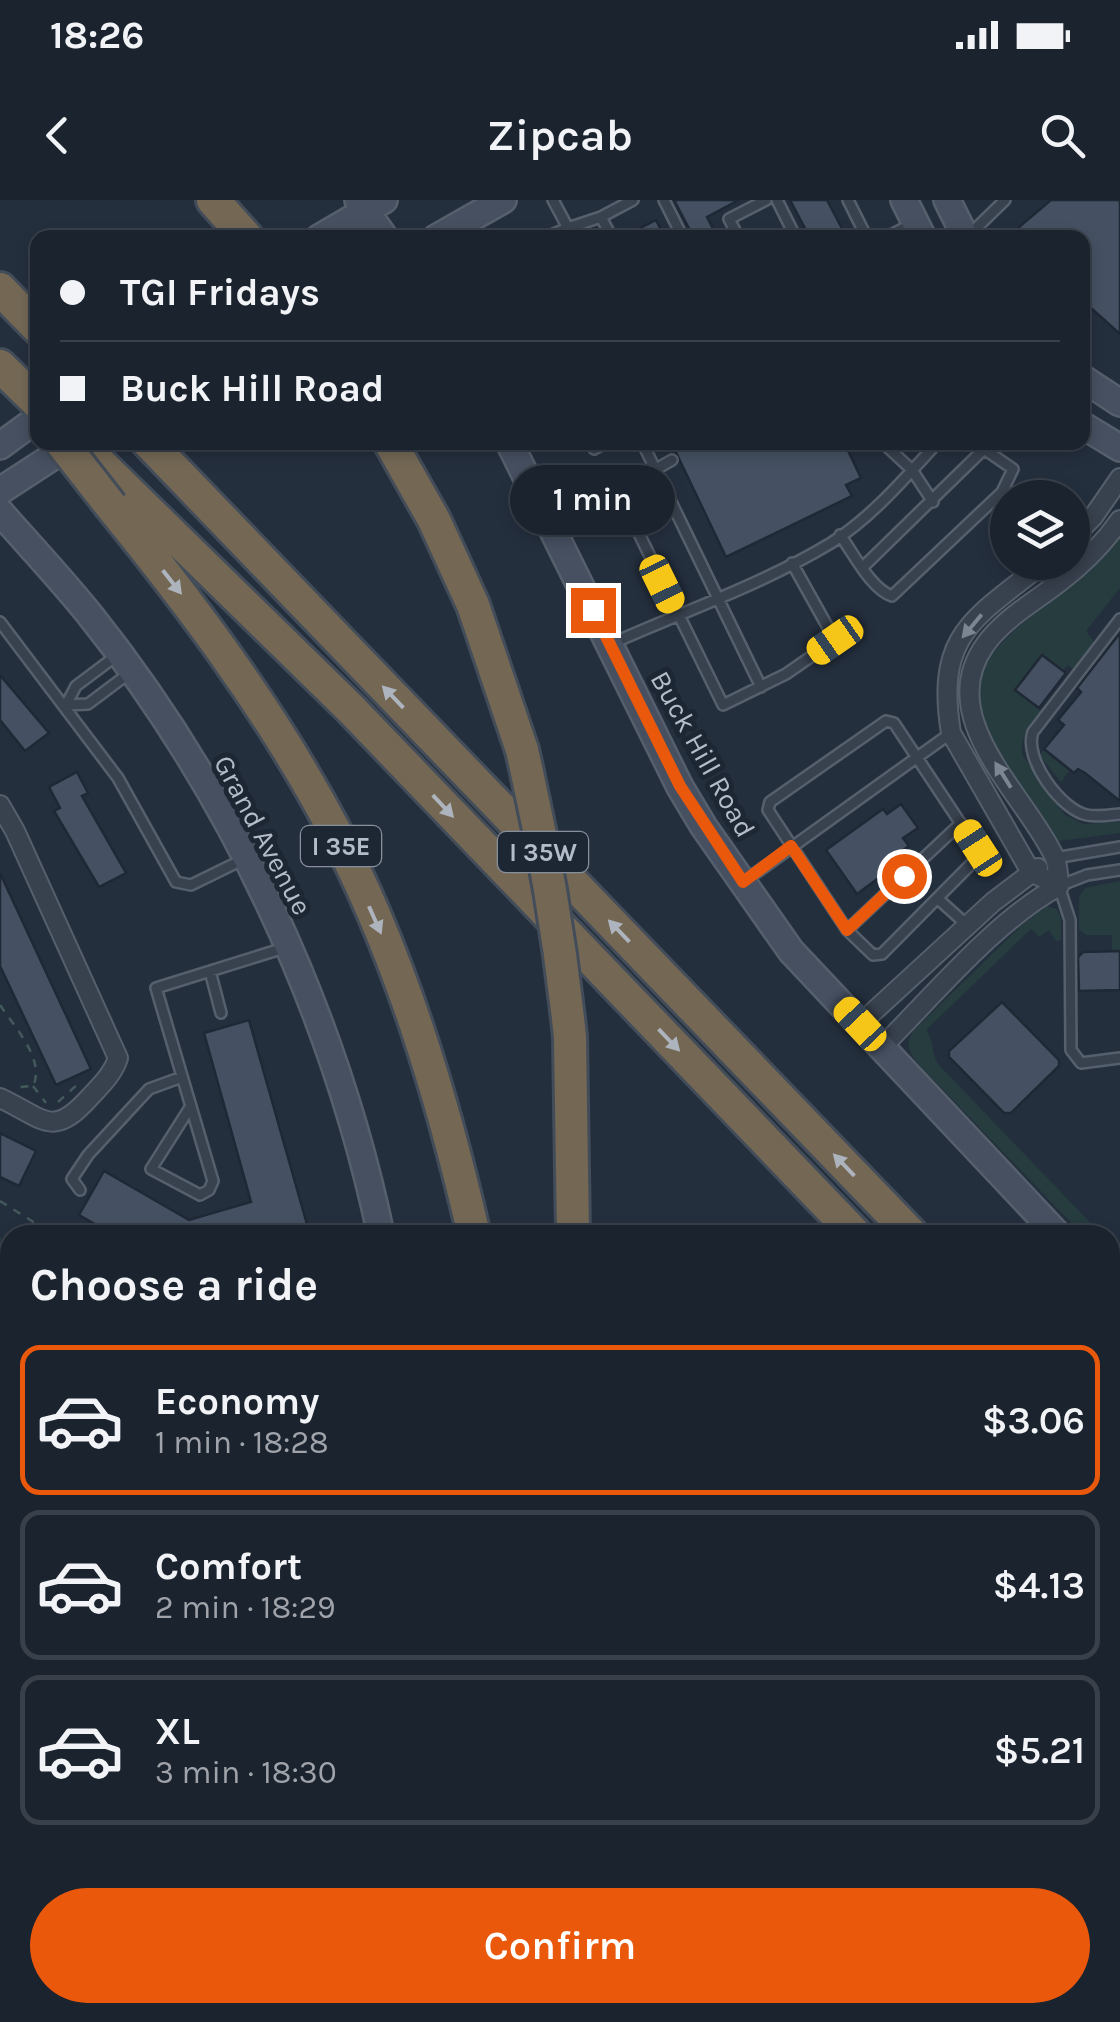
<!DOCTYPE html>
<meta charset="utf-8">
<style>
body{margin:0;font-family:Karla,sans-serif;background:#242b36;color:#f1f3f6;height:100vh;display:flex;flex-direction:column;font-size:38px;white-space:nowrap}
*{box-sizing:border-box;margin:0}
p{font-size:32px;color:#a0a4aa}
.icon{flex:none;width:55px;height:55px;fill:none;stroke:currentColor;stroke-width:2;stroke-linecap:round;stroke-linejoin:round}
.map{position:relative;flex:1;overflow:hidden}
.panel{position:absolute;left:0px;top:1025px;width:1120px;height:798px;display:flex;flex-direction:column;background:#1b232e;border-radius:30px 30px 0 0;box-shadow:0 5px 15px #0003,0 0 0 2px #39404a}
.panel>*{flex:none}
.top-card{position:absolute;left:30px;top:30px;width:1060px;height:220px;border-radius:20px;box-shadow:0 5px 15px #0003,0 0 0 2px #39404a;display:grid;align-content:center;height:220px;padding:0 30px;background:#1b232e}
.tools{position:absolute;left:990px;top:280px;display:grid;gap:20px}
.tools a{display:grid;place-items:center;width:100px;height:100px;border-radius:50%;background:#1b232e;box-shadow:0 5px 15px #0003,0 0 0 2px #39404a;font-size:50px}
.end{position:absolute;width:45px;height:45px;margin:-22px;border:12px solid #ea580c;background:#fff;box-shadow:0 0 0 5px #fff}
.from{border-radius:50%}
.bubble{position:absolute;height:70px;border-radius:35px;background:#1b232e;box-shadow:0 5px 15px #0003,0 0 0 2px #39404a;font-size:32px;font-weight:600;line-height:70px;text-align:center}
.car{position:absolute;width:30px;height:60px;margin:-30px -15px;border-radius:12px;box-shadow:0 0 8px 2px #0007;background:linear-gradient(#f5c518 24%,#345 0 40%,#f5c518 0 76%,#345 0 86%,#f5c518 0)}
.top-card b{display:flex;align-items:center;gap:35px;height:95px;font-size:38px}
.top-card b+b{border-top:2px solid #39404a}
.top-card i{width:25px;height:25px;background:#f1f3f6}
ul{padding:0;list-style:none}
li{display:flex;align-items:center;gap:30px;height:150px;margin:0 20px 15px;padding:0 10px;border:5px solid #39404a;border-radius:20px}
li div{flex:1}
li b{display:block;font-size:38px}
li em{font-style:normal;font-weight:600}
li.selected{border-color:#ea580c}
li>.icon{width:90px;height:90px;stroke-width:1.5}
h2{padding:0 30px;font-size:45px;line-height:120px}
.cta{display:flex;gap:20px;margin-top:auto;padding:20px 30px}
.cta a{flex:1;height:115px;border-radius:60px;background:#ea580c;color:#fff;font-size:40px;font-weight:600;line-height:115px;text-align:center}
.status{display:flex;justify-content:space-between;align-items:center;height:70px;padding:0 50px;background:#1b232e;direction:ltr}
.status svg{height:28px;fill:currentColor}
header{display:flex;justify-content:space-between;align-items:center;height:130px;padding:0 30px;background:#1b232e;font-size:45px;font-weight:600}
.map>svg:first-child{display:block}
</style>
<div class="status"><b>18:26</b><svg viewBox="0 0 49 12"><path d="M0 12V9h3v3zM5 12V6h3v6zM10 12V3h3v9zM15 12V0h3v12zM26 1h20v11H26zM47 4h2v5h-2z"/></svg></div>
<header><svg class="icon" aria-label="back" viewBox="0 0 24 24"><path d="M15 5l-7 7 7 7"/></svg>Zipcab<svg class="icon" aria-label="search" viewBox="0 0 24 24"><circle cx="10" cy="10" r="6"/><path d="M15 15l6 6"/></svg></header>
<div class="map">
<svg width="1120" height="1822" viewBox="0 0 1120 1822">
<rect width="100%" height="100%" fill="#242f3e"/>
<path fill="#263c3f" d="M1120 336V388L1086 431 1095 443 1074 470 1068 465 1063 471 1042 455 1015 489 1042 511C1031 525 1020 536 1022 554L1065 615 1083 624 1120 622V633L1059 641 1049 632C1028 597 996 556 982 518 961 459 1026 422 1064 391 1085 374 1103 356 1120 336Z
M1044 549 1070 570 1061 582 1040 556Z
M1120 681V751L1112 752V735H1087L1079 730V697L1085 688Z
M1047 706 1057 709 1061 719V740L1056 741 1049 730 1039 737 1031 729 926 830C935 841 930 853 939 865L1102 1035H1083L923 869C911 856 902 846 915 829L1023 724Z
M0 1037 10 1044V1265L0 1278Z
M587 1812 653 1813 656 1822H587Z
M431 1813H489V1822H428Z"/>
<path fill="#455162" stroke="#1f2835" stroke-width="2.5" d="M674 0H739L707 17 718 38H694Z
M790 0H827L847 38H810Z
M1051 0H1120V134L1082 100V38H1030L1019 27Z
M656 20 665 38H621Z
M671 242H844L861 278 846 285 852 296 726 357Z
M1120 433V601L1085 573 1078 569 1074 573 1044 549 1064 525 1058 520 1081 492 1077 488Z
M1042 455 1066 473 1039 508 1015 490Z
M0 475 49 533 25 551 0 520Z
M77 572 88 593 82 596 126 673 99 687 54 611 60 608 49 587Z
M901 604 918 628 903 638 909 646 887 661 892 668 857 694 826 650 883 609 887 614Z
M0 673 91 869 56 885 0 766Z
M1120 751V790L1079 791 1078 757 1083 752Z
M1002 802 1059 860V866L1011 913H1004L949 857V851Z
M249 820 310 1035H114L79 1015 104 971 189 1020 251 1002 204 833Z
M0 933 36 951 19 986 0 977Z"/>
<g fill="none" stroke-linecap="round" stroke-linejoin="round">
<defs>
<path id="lane" d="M553 0 568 28 601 17
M664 0 683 38
M777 0 796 38
M848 0 867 38
M968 36 1005 0
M544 38 568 28
M612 38 601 17 633 0
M739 38 729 19 766 0
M885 38 914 23
M642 242 761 487
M882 242 912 270 933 302
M594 249 607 242
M672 260 618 291 723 505 786 474 835 440 792 363
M840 335C854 354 871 389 892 396L1002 292 1013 269 984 249 863 367
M1120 419 1033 532C1023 558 1061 610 1087 615 1097 617 1110 615 1120 614
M0 422 118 578 176 682 191 685 242 660
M613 443C685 411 763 384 831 343 872 317 905 278 938 242
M116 456 76 486 66 505 88 504 128 474
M886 521 894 523 977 648 976 659 882 754 873 755 847 730 768 610 770 602Z
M1055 658 1120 647
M1120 670 1087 675 1059 686 1070 720 1071 850 1081 863 1120 858
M746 680 951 533
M937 698 967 725
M847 730 961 623
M210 771 221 813
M191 906 151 969 200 995 209 990 213 981 156 788 284 748
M80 990 72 979 88 955 149 889 182 877
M51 1812 61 1822"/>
<path id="street" d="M1072 338 1093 317 1120 278
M1045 362C974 419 935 433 951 533L1031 672 1059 686
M0 605 15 631 118 858C113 874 101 885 90 897 52 939 45 919 0 898
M1059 686C1058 676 1058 664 1054 656 1024 593 933 518 985 445 1004 418 1036 401 1061 381 1083 364 1104 343 1120 320
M860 824 993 702 1038 668
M882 847C934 795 996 720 1059 686
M0 1624 10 1635
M1110 1635 1120 1641
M1110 1673 1116 1687 1120 1732"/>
<path id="secondary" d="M358 0 385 38
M904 0 923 38
M947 0 966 38
M319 38 384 0
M436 38 503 0
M1082 178 1120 203
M1082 225 1120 248
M509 242 680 587 704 627 791 751 1058 1035
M0 246 38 218
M0 291 75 242
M0 312C30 346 61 379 90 415 232 593 334 812 381 1035
M1110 1089 1120 1099
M0 1712H10
M307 1822 311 1812"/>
<path id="highway" d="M213 0 247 38
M0 89 38 128
M0 166 38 203
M78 242 352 510 856 1035
M148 242 912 1035
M390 242 434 320 473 405 522 550
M111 306C193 407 271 511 332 626 399 752 442 896 474 1035
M570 837 573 1035
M1110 1233 1120 1243
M1110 1288 1120 1298
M513 1812V1822
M661 1812 665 1822
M415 1822 419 1812
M569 1822V1812"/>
</defs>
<use href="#lane" stroke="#565f6c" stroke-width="14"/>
<use href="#street" stroke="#565f6c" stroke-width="22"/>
<use href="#secondary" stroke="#565f6c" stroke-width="30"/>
<use href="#highway" stroke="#434c59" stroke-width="38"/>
<path stroke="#44595c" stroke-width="2.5" stroke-dasharray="8 8" stroke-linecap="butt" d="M0 805C13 825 46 860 33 886L19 887
M33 886 46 903
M58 902 78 884
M0 1001 54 1035"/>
<use href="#lane" stroke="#38414e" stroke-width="9"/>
<use href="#street" stroke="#38414e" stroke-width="18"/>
<use href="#secondary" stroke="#465061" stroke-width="25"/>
<use href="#highway" stroke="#746855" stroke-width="32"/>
<defs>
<path id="highway-bridge" d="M61 242 111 306
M522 550C544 645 560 740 570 837"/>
</defs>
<use href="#highway-bridge" stroke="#434c59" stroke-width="38" stroke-linecap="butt"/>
<use href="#highway-bridge" stroke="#746855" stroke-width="32"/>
</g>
<defs><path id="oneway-solid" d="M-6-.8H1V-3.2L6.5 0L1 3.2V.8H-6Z" transform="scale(2.5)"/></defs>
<g fill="#aeb4bd">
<use href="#oneway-solid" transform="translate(172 382) rotate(52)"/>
<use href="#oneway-solid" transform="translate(393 497) rotate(-134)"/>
<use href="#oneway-solid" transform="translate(443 606) rotate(47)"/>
<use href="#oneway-solid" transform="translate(375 720) rotate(66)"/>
<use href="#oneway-solid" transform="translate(619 731) rotate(-134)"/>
<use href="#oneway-solid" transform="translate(669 840) rotate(46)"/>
<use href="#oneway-solid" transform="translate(844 965) rotate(-134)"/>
</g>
<g fill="#7c8592">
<use href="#oneway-solid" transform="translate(972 426) rotate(130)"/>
<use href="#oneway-solid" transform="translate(1003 575) rotate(-122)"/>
</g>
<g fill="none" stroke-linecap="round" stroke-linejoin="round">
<path stroke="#ea580c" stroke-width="12" d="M593 410 680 586 743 682 791 646 847 730 904 676"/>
</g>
<g text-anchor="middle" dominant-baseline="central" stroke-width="10" stroke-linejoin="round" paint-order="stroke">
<g fill="#1d2633" stroke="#878f9c" stroke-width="2.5">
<rect x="301" y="626" width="80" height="40" rx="8"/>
<rect x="498" y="632" width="90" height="40" rx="8"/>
</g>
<g font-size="25" font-weight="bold" fill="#b4bcc9">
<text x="341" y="646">I 35E</text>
<text x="543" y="652">I 35W</text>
</g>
<g font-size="28" fill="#b4bcc9" stroke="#1d2633">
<text transform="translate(703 554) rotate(61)">Buck Hill Road</text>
<text transform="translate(263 635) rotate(62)">Grand Avenue</text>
</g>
</g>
</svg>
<div class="tools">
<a><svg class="icon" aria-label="layers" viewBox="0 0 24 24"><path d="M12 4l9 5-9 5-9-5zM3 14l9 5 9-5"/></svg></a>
</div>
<i class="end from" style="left:904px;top:676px"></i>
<i class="end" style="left:593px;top:410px"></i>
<div class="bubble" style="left:510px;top:265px;width:165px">1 min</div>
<i class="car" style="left:662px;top:384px;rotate:154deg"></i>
<i class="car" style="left:835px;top:440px;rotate:235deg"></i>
<i class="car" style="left:978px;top:648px;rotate:327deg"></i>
<i class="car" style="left:860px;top:824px;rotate:317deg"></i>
<div class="top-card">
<b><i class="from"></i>TGI Fridays</b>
<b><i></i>Buck Hill Road</b>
</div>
<section class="panel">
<h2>Choose a ride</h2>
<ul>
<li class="selected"><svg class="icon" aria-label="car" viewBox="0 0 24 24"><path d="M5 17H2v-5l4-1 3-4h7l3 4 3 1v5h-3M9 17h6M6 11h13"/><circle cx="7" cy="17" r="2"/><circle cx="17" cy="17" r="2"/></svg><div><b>Economy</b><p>1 min · 18:28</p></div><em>$3.06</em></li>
<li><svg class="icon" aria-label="car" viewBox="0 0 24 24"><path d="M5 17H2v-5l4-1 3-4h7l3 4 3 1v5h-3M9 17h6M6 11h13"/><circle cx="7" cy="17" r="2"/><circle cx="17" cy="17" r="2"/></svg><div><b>Comfort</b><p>2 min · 18:29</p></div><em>$4.13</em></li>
<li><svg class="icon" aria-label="car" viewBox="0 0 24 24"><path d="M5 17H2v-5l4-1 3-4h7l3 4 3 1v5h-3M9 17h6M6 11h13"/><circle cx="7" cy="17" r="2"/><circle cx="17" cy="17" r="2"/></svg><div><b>XL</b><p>3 min · 18:30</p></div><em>$5.21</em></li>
</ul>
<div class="cta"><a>Confirm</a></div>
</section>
</div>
